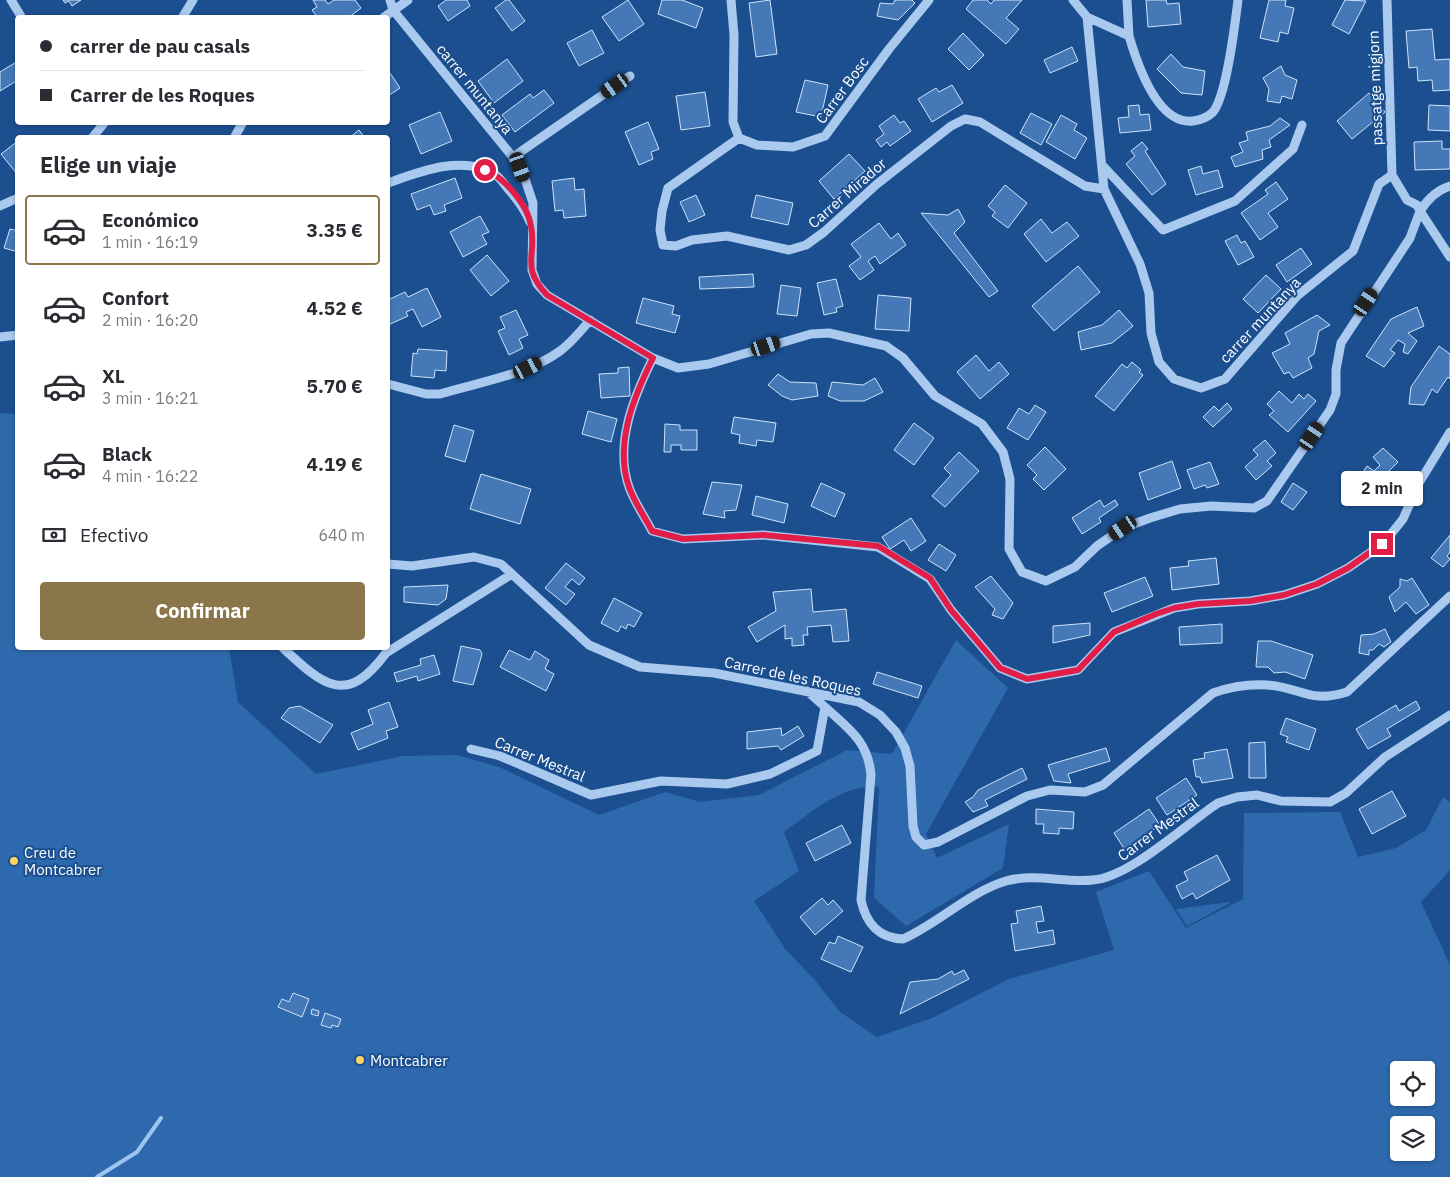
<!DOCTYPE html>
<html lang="es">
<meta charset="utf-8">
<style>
body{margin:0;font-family:"IBM Plex Sans",sans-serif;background:#f2f2f3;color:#2b2b33;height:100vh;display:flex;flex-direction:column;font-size:19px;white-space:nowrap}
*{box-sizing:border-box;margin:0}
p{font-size:16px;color:#7c7c81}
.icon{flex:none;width:28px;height:28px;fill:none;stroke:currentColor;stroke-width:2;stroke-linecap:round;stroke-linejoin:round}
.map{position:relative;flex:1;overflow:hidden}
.side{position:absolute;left:15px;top:135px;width:375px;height:515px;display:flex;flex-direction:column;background:#fff;border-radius:5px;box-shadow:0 1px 4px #0004}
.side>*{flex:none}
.top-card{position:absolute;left:15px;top:15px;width:375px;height:110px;border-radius:5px;box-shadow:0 1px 4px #0004;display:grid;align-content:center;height:110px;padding:0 25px;background:#fff}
.fabs{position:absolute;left:1390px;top:1061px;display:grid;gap:10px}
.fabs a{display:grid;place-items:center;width:45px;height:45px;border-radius:5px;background:#fff;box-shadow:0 1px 4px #0004;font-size:25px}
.end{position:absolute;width:22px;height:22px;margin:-11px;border:6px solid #e11d48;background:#fff;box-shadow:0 0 0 2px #fff}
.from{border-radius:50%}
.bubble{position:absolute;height:35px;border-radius:5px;background:#fff;box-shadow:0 1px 4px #0004;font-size:16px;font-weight:700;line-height:35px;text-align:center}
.car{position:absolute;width:15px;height:30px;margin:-15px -8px;border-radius:6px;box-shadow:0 0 4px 1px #0007;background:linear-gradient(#222 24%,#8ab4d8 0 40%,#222 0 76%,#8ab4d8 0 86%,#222 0)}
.top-card b{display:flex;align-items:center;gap:18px;height:48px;font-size:19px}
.top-card b+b{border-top:1px solid #e1e1e2}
.top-card i{width:12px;height:12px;background:#2b2b33}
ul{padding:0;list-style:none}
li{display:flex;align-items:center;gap:15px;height:70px;margin:0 10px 8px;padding:0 15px;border:2px solid transparent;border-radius:5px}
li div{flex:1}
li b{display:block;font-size:19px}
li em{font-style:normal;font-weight:700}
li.active{border-color:#8a764a}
li>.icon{width:45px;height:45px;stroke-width:1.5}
h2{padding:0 25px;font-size:22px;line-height:60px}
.pay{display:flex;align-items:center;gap:12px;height:55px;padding:0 25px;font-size:19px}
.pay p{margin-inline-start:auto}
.button{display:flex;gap:10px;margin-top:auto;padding:10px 25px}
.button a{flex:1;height:58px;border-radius:5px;background:#8a764a;color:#fff;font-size:20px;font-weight:700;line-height:58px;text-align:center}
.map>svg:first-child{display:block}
</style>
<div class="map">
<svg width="1450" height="1177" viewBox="0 0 1450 1177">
<rect width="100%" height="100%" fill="#1b4f8f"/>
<path fill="#2e69ad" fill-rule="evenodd" d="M0 413 17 414 18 648H229L238 702 316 774 403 756 457 755 499 767 599 815 665 792 700 802 759 795 847 750 892 754 956 640 1008 688 926 834 937 858 1009 824 1003 868 906 926 874 898 879 787C842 784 812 812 784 832L799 871 754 901 786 950 814 979 840 1012 877 1037 932 1018 1009 979 1114 950 1096 892 1149 871 1186 928 1243 899 1244 813 1340 812 1358 857 1396 848 1426 830 1443 797 1450 802V870L1421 902 1450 965V1177H0ZM1399 1070H1426V1098H1399ZM1399 1125H1426V1152H1399Z
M1230 902H1232L1187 926 1176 909Z"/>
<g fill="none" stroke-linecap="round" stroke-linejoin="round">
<path stroke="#9cc4f0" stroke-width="4" d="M97 1177 137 1152 161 1118"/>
</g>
<path fill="#4478b7" stroke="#cfe3fa" d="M63 0H81L72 6 69 1 65 3Z
M313 0H325L328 4 334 0H355L361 8 348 18H318L312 10 317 7Z
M446 0H467L470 6 448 21 438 6Z
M506 0H509L525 21 512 31 495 8Z
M628 0 644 24 619 41 602 17Z
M662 0H682L703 8 696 28 658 14Z
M770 0 777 54 756 57 749 3Z
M895 0H912L915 3 898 20 877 16 880 3 893 4Z
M973 0H987L991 4 994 0H1022L1006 18 1019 29 1006 44 966 9Z
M1146 0H1166L1167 4 1179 3 1181 24 1148 27Z
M1269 0H1286L1285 6 1294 8 1288 34 1280 32 1278 42 1260 38Z
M1345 0 1366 1 1349 34 1332 25Z
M1432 29 1435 60 1450 59V90L1433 91 1432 80 1418 81 1417 67 1409 68 1406 31Z
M592 30 604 53 579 66 567 43Z
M963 33 984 55 969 70 948 49Z
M1072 47 1078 61 1050 73 1044 60Z
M1171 54 1183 67 1205 71 1202 95 1181 93 1157 69Z
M507 59 523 81 494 103 478 81Z
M18 61V80L0 91V72Z
M1281 66 1285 75 1297 80 1292 99 1282 96 1280 103 1267 101 1269 89 1263 78Z
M388 70 400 88 388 96Z
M805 80 828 85 821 117 796 112Z
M952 85 963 103 932 122 918 99 936 88 939 92Z
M544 90 554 103 515 132 502 115 530 94 533 98Z
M705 92 710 126 681 130 676 96Z
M1369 93 1385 112 1352 139 1337 121Z
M1139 105 1140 115 1149 114 1151 130 1120 133 1118 118 1129 117 1128 106Z
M1429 105 1450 106V131L1428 130Z
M440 112 452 141 421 154 409 125Z
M1031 113 1052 124 1041 145 1020 133Z
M894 115 900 123 904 121 911 131 890 146 887 142 881 147 876 140 884 134 879 126Z
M1061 115 1077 124 1074 130 1087 138 1075 159 1046 142Z
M1280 118 1290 125 1269 140 1271 147 1262 150 1263 159 1235 167 1231 157 1243 152 1239 143 1248 140 1246 132 1270 126Z
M648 122 659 149 651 152 653 159 639 165 625 132Z
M359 130 365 138H349Z
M18 141V174H17L1 154Z
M1442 141V149H1450V169L1415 170 1414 142Z
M1142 142 1148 149 1145 151 1166 184 1152 195 1126 164 1135 156 1131 151Z
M849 154 865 171 834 199 819 181Z
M1201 166 1203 174 1218 170 1223 187 1196 195 1188 170Z
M455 178 462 198 444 205 446 211 434 215 430 205 417 210 411 194Z
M574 178 575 190 584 189 586 216 564 218 563 210 555 211 552 181Z
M1276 182 1288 199 1268 213 1278 227 1260 240 1241 213 1268 194 1265 190Z
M1005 185 1027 203 1008 228 992 216 995 212 988 206Z
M696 195 705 215 689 222 680 202Z
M756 195 793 203 788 225 751 217Z
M958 209 965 222 954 233 998 291 989 297 921 213 948 215Z
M480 216 489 232 482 235 487 244 463 257 450 232Z
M1041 219 1052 233 1067 222 1079 236 1046 262 1024 234Z
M879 223 891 239 898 233 906 245 880 264 875 256 868 261 874 270 860 280 849 266 861 257 851 244Z
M10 229 18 231V252L4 248Z
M1237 235 1241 243 1245 241 1254 257 1238 265 1225 241Z
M1301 248 1312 264 1287 282 1276 265Z
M487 255 509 281 491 296 470 270Z
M1078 266 1100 292 1054 331 1032 306Z
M753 274 754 287 700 289 699 277Z
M1266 275 1281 289 1258 313 1243 299Z
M836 279 843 306 836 308 837 312 824 315 817 283Z
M781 285 801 288 797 316 777 314Z
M427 288 441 317 422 327 413 309 406 312 408 316 388 325V300L405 292 408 297Z
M878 295 911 298 909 331 875 329Z
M643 298 674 306 672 314 680 316 675 333 636 323Z
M1417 307 1424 326 1408 333 1417 341 1408 354 1403 352 1405 344 1398 340 1390 350 1395 353 1384 367 1366 356 1391 319Z
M516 310 528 335 519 339 523 348 509 355 498 331 505 328 500 317Z
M1119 310 1133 326 1112 343 1081 350 1078 332 1102 325Z
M1317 315 1330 325 1319 331 1314 354 1308 358 1312 368 1293 378 1289 372 1284 374 1272 353 1290 344 1285 333Z
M1439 346 1450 354V379L1448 377 1437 393 1432 389 1424 405 1409 404 1411 387Z
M418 349 447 351 446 371 435 370 434 378 411 376 413 353 417 354Z
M976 355 989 371 999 362 1009 374 980 399 957 372Z
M1132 362 1141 370 1139 372 1143 375 1114 411 1095 396 1122 364 1127 368Z
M629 367 630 396 601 398 599 374 618 373V368Z
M778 374 790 382 816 383 818 396 792 400 782 396 768 385Z
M875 378 883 392 864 401H840L828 396 832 382 863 385Z
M1279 391 1292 403 1299 394 1304 399 1308 394 1316 401 1288 432 1269 415 1274 411 1267 404Z
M1227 403 1232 409 1213 427 1203 417 1214 406 1219 411Z
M1035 405 1046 412 1028 440 1007 428 1019 408 1029 414Z
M588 411 617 419 611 442 582 434Z
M734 417 776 423 773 442 757 440 756 446 739 443 740 435 731 433Z
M914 423 934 438 914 465 894 450Z
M665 424 680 425V430H697V450H681V445H671V452H664Z
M454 425 474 431 465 462 445 456Z
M1265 440 1276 453 1267 461 1272 466 1256 480 1245 467 1258 455 1253 450Z
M1045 447 1066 469 1044 490 1033 479 1037 475 1027 465Z
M1383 448 1398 462 1383 477 1377 488 1359 478 1367 466 1374 471 1380 465 1373 457Z
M959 452 979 471 945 507 932 496 951 475 944 468Z
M1172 461 1181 488 1148 500 1139 473Z
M1210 462 1219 484 1207 488 1205 485 1194 489 1187 470Z
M481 474 531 489 520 524 470 509Z
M712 482 742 485 736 510 724 511 725 518 703 514Z
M821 483 845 494 835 517 811 506Z
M1293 483 1307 492 1293 510 1281 502Z
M756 496 788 504 784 523 752 515Z
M1100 500 1104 507 1115 500 1118 505 1099 518 1101 522 1082 534 1072 518Z
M911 518 926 541 911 551 904 540 890 549 882 537Z
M1450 535V552L1447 556 1450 559 1443 567 1431 558Z
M939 544 956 555 946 571 928 560Z
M1216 558 1219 584 1172 590 1170 568 1189 566 1188 561Z
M566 563 585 578 579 585 572 579 565 587 575 594 566 605 545 588Z
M991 576 1013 603 1003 619 992 615 995 609 975 587Z
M1145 577 1153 596 1112 612 1104 593Z
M1412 578 1429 605 1416 614 1406 602 1395 612 1389 597 1400 587V579L1407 581Z
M448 585 446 599 438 605 404 602V587Z
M811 589 813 612 846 609 849 641 833 642 831 625 807 627 808 635H803L804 645 792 646V638L785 639V625L757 642 748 627 776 611 773 592Z
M614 598 642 613 634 627 628 624 626 629 621 626 618 632 601 623Z
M1090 623V635L1053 643V626Z
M1222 624V643L1180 645 1179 627Z
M1385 629 1391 642 1384 647 1379 644 1373 650H1369V655L1359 653 1361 635 1374 634Z
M1258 641H1271L1313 655 1305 679 1285 672 1274 673 1268 667H1256Z
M461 646 480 650 482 654 473 685 453 681Z
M509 650 530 660 535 651 549 660 545 669 554 674 546 691 500 667Z
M434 655 440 674 418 681 417 676 397 682 394 673 421 665 420 659Z
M877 672 922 686 918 698 873 684Z
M1416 701 1420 709 1387 729 1391 736 1368 749 1356 729 1396 705 1399 711Z
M389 702 398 727 386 731 388 738 358 750 351 733 373 724 368 710Z
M300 706 333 725 320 743 281 718 289 708Z
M1286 718 1316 729 1309 750 1286 742 1288 737 1280 734Z
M798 726 804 736 781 750 778 746 747 749V732L781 728 782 736Z
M1265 742 1266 778H1249V743Z
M1106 748 1110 761 1068 774 1071 783 1054 781 1048 765Z
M1227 749 1233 778 1202 783 1200 777H1196L1193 760 1205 758 1204 753Z
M1022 768 1027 779 985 800 988 806 973 812 965 802 973 797 978 790Z
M1186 778 1197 795 1167 815 1156 798Z
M1392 791 1406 816 1372 834 1359 809Z
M1036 809 1074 812 1073 829 1059 828V834L1043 833 1044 824H1036Z
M1149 809 1160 825 1125 850 1114 833Z
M842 825 851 843 815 861 806 843Z
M1217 855 1230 880 1196 899 1193 893 1182 899 1176 886 1188 880 1184 872Z
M822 898 828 905 833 900 843 911 815 935 800 917Z
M1041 906 1044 921 1036 922 1038 933 1053 930 1055 944 1015 951 1011 924 1018 923 1016 911Z
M838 936 863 947 851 972 821 959 829 942 835 944Z
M964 970 969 979 900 1014 910 982 938 979 952 971 954 975Z
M293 993 309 999 302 1017 278 1007 282 999 289 1002Z
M312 1009 319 1011 318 1016 311 1014Z
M325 1013 341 1019 338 1027 332 1025 331 1028 321 1025Z"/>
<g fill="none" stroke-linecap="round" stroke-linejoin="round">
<path stroke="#a9c9ee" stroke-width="9" d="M11 0 22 18
M390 0 393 10 521 167 533 203 532 270 537 284 547 295 653 358 678 368 709 364 811 334 829 333 886 346 903 358 935 396 982 424 1003 452 1010 479 1009 549 1022 572 1046 581 1075 567 1097 546 1123 528 1150 518 1180 509 1211 506 1254 508 1267 501 1330 410 1336 394V370L1341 343 1410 238 1420 211 1417 205 1407 200 1392 175 1379 184 1353 251 1297 296 1225 379 1201 388 1174 379 1159 362 1151 333 1149 293 1140 264 1104 189 1087 17 1129 36C1137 63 1157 125 1193 121 1201 120 1207 118 1213 112 1227 95 1235 23 1238 0
M731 0 734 35 733 122 739 138 757 145 793 147 825 136 889 49 929 0
M1073 0 1087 17
M1127 0 1129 36
M1387 0 1392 175
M182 18 193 0
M383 18 408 0
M92 138 105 122
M234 138 243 122
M739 138 668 188 662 211 660 230 663 245 676 246 692 240 727 236 789 250 806 245 824 232 877 184 951 126 965 119 980 122 1085 186 1104 189
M513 157 630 76
M1103 166 1163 230 1235 201 1293 149 1302 125
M388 183C419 172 461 155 493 173 499 176 504 184 509 190 518 200 525 210 530 222
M1450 186C1437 190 1427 200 1420 211L1450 257
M0 206 18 198
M0 337 18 335
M653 358C634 396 614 444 629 487 634 502 645 517 652 531L683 539 763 535 878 547 930 579 951 610 1000 668 1027 679 1078 670 1114 632 1174 608 1198 604 1250 601 1284 595 1317 584 1348 568 1383 544 1403 519 1419 483 1450 432
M388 384 426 394H440C479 382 527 375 560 351 572 342 581 331 590 320
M388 564 412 566 474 557 501 564 589 645 640 667 714 673 859 702 880 715 896 732 905 748 910 766 913 826 916 837 924 845 938 842 1027 796 1050 790 1085 792 1103 785 1213 693C1230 687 1248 684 1267 685 1301 687 1309 704 1347 692L1450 596
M283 648C323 685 346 707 386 653L512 574
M807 691 825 707
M471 749 500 756 591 795 661 781 727 784 770 774 817 751 825 707C849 729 868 741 871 775L861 900C866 923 878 938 903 939 939 923 969 892 1006 881 1035 873 1064 883 1093 880 1130 877 1185 825 1218 803L1237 797 1257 795 1281 801 1330 802 1346 793 1385 757 1450 715"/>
</g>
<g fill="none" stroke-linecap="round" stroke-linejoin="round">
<path stroke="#e11d48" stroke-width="6" d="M485 170C504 177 528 205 531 226 537 257 520 266 547 295L653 358C634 396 614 444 629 487 634 502 645 517 652 531L683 539 763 535 878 546 930 578 951 610 1000 668 1027 679 1078 670 1114 632 1156 614 1174 608 1198 604 1250 601 1284 595 1317 584 1348 568 1382 544"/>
</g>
<g fill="#ffd166" stroke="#1b4f8f" stroke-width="2">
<circle cx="14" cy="861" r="5"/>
<circle cx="360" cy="1060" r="5"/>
</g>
<g text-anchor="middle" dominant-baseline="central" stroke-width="4" stroke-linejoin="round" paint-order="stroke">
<g font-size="15" fill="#fff" stroke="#1b4f8f">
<text transform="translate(1375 88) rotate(-92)">passatge migjorn</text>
<text transform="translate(475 89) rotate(51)">carrer muntanya</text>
<text transform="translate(842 90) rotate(-54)">Carrer Bosc</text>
<text transform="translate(847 193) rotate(-41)">Carrer Mirador</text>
<text transform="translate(1260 320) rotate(-47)">carrer muntanya</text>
<text transform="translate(793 676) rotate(12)">Carrer de les Roques</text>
<text transform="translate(540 759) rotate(22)">Carrer Mestral</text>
<text transform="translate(1158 829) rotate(-36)">Carrer Mestral</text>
</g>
<g font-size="15" fill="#fff" stroke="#1b4f8f" text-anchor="start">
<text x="24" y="852">Creu de<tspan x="24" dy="17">Montcabrer</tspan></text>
<text x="370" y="1060">Montcabrer</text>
</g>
</g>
</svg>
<div class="fabs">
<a><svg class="icon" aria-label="locate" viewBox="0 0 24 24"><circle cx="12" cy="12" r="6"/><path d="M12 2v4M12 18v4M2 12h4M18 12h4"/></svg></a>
<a><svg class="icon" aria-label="layers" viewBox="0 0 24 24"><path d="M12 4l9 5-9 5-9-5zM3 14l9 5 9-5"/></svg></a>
</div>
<i class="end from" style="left:485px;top:170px"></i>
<i class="end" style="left:1382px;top:544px"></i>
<div class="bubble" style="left:1341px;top:471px;width:82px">2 min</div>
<i class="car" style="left:615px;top:86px;rotate:235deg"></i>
<i class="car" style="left:520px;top:167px;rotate:161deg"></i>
<i class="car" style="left:1366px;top:302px;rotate:34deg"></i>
<i class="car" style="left:766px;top:346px;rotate:71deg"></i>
<i class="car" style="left:528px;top:368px;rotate:63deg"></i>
<i class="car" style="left:1312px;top:436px;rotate:34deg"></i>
<i class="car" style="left:1123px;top:528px;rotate:236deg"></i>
<div class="top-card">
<b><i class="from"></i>carrer de pau casals</b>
<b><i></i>Carrer de les Roques</b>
</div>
<section class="side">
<h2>Elige un viaje</h2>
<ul>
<li class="active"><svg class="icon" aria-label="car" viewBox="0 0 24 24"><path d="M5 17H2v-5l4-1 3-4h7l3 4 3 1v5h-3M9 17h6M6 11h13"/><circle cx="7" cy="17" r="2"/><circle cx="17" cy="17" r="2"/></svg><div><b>Económico</b><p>1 min · 16:19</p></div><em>3.35 €</em></li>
<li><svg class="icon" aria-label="car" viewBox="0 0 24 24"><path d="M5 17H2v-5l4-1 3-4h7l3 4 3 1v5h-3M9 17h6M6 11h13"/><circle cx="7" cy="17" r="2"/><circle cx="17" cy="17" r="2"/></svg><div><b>Confort</b><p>2 min · 16:20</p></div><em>4.52 €</em></li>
<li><svg class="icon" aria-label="car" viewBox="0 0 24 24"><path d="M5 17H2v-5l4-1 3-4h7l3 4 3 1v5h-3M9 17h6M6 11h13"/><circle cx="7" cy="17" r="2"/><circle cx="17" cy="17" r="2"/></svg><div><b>XL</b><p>3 min · 16:21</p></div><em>5.70 €</em></li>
<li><svg class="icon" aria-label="car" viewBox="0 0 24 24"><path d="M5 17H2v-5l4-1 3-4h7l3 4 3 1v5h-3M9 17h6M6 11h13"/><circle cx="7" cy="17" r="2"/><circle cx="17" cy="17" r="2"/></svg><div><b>Black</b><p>4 min · 16:22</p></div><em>4.19 €</em></li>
</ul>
<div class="pay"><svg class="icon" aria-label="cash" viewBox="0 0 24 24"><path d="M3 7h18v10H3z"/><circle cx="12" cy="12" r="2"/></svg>Efectivo<p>640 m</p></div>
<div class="button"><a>Confirmar</a></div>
</section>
</div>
